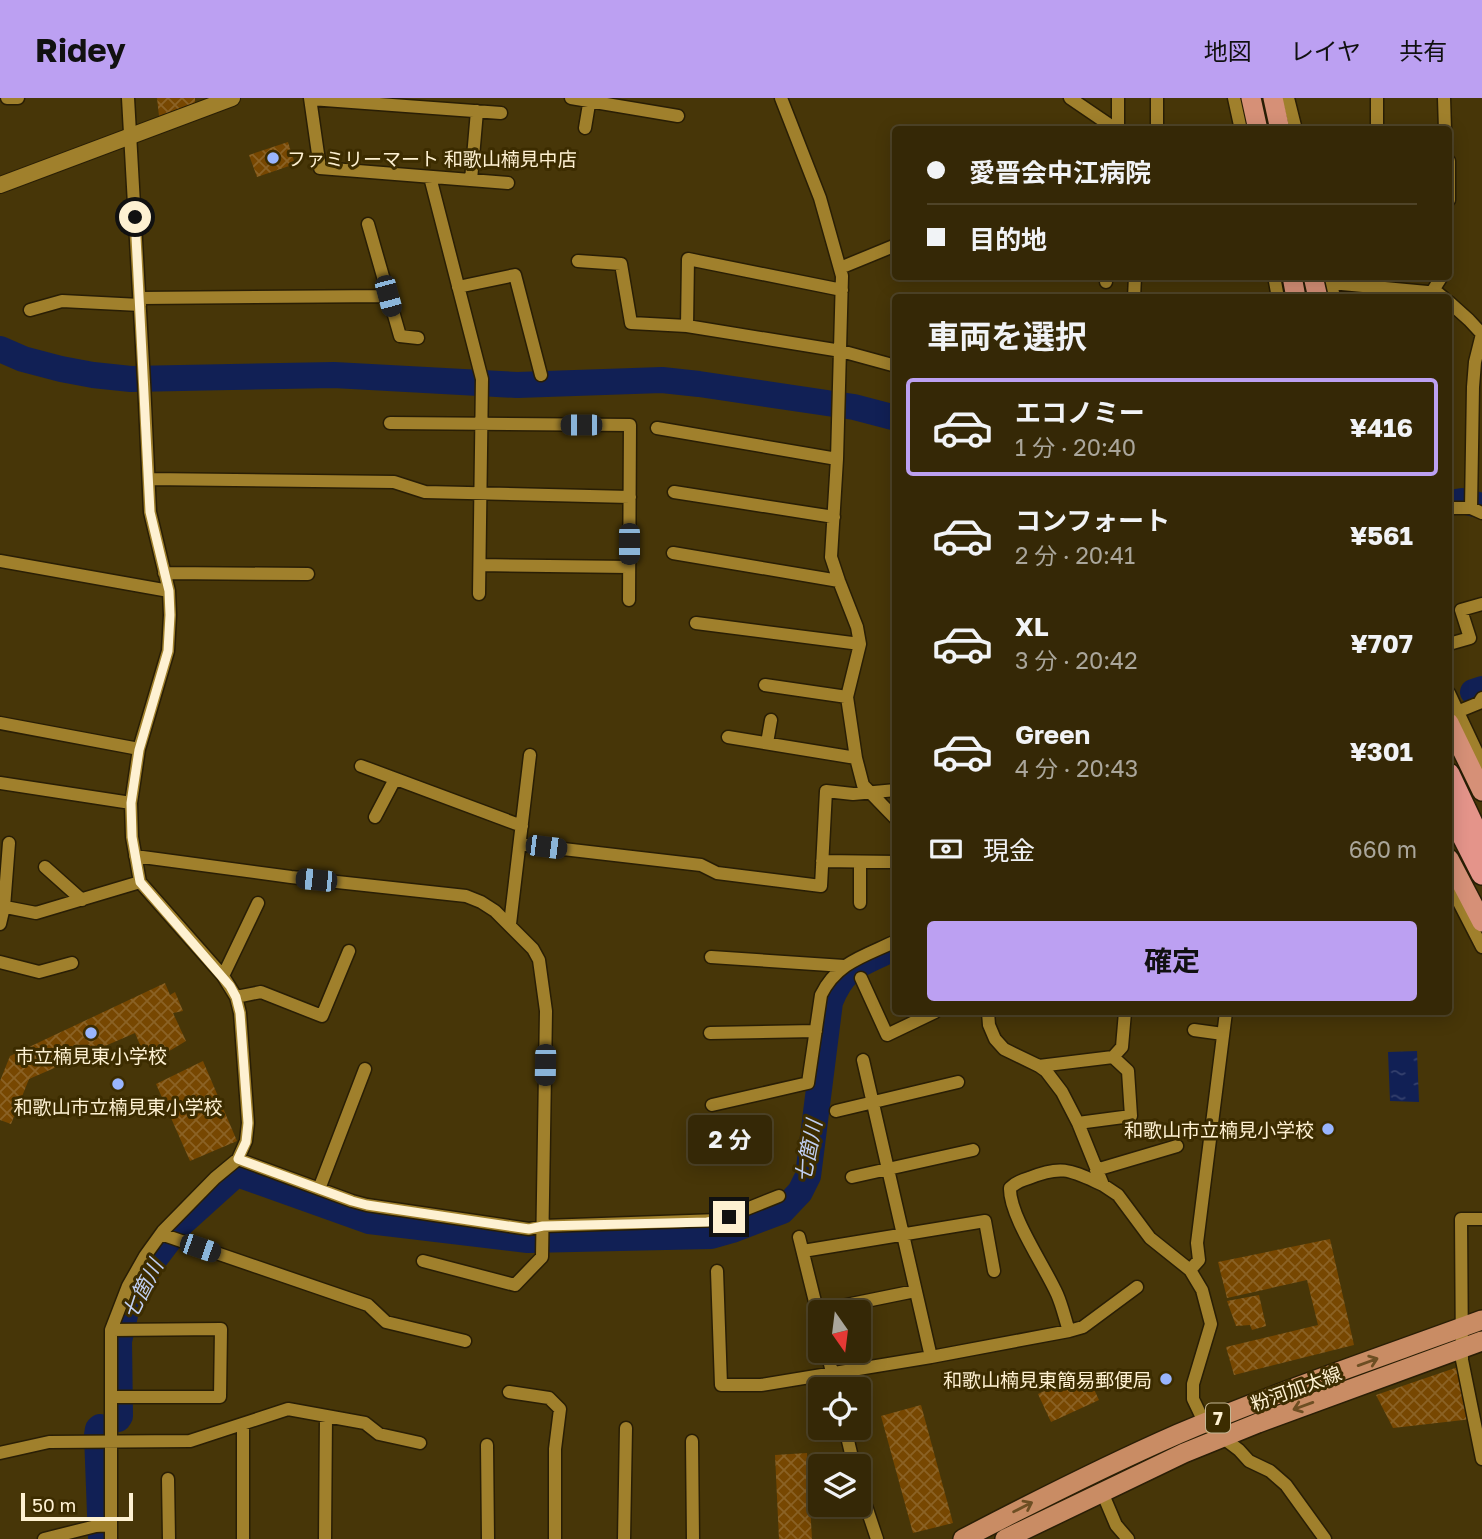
<!DOCTYPE html>
<html lang="ja">
<meta charset="utf-8">
<style>
body{margin:0;font-family:"Golos Text","Noto Sans JP",sans-serif;background:#403414;color:#f1f3f6;height:100vh;display:flex;flex-direction:column;font-size:26px;white-space:nowrap}
*{box-sizing:border-box;margin:0}
p{font-size:23px;color:#aaa69b}
.icon{flex:none;width:38px;height:38px;fill:none;stroke:currentColor;stroke-width:2;stroke-linecap:round;stroke-linejoin:round}
.map{position:relative;flex:1;overflow:hidden}
.panel{position:absolute;left:892px;top:196px;width:560px;height:721px;display:flex;flex-direction:column;background:#352806;border-radius:7px;box-shadow:0 4px 18px #0003,0 0 0 2px #4f4428}
.panel>*{flex:none}
.hud{position:absolute;left:892px;top:28px;width:560px;height:154px;border-radius:7px;box-shadow:0 4px 18px #0003,0 0 0 2px #4f4428;display:grid;align-content:center;height:154px;padding:0 35px;background:#352806}
.needle{width:46px;rotate:166deg}
.fabs{position:absolute;left:808px;top:1202px;display:grid;gap:14px}
.fabs a{display:grid;place-items:center;width:63px;height:63px;border-radius:7px;background:#352806;box-shadow:0 4px 18px #0003,0 0 0 2px #4f4428;font-size:35px}
.scale{position:absolute;left:21px;bottom:18px;width:112px;box-sizing:border-box;padding-left:7px;border:4px solid #fef1d2;border-top:0;font-size:19px;line-height:24px;white-space:nowrap;color:#fef1d2;-webkit-text-stroke:5px #3c2c00;paint-order:stroke}
.end{position:absolute;width:32px;height:32px;margin:-16px;border:9px solid #fef1d2;background:#111;box-shadow:0 0 0 4px #111}
.from{border-radius:50%}
.bubble{position:absolute;height:49px;border-radius:7px;background:#352806;box-shadow:0 4px 18px #0003,0 0 0 2px #4f4428;font-size:23px;font-weight:700;line-height:49px;text-align:center}
.car{position:absolute;width:21px;height:42px;margin:-21px -10px;border-radius:9px;box-shadow:0 0 5px 2px #0007;background:linear-gradient(#222 24%,#8ab4d8 0 40%,#222 0 76%,#8ab4d8 0 86%,#222 0)}
.hud b{display:flex;align-items:center;gap:24px;height:66px;font-size:26px}
.hud b+b{border-top:2px solid #4f4428}
.hud i{width:18px;height:18px;background:#f1f3f6}
ul{padding:0;list-style:none}
li{display:flex;align-items:center;gap:21px;height:98px;margin:0 14px 10px;padding:0 21px;border:4px solid transparent;border-radius:7px}
li div{flex:1}
li b{display:block;font-size:26px}
li em{font-style:normal;font-weight:700}
li.active{border-color:#bca0f2}
li>.icon{width:63px;height:63px;stroke-width:1.5}
h2{padding:0 35px;font-size:32px;line-height:84px}
.pay{display:flex;align-items:center;gap:18px;height:77px;padding:0 35px;font-size:26px}
.pay p{margin-inline-start:auto}
.button{display:flex;gap:14px;margin-top:auto;padding:14px 35px}
.button a{flex:1;height:80px;border-radius:7px;background:#bca0f2;color:#111;font-size:28px;font-weight:700;line-height:80px;text-align:center}
header{display:flex;align-items:center;gap:42px;box-sizing:border-box;height:98px;padding:0 35px;background:#bca0f2;color:#111}
header strong{font-size:33px}
nav{display:flex;gap:38px;margin-inline-start:auto;font-size:24px}
.map>svg:first-child{display:block}
</style>
<header>
<strong>Ridey</strong>
<nav><a>地図</a><a>レイヤ</a><a>共有</a></nav>
</header>
<div class="map">
<svg width="1482" height="1441" viewBox="0 0 1482 1441">
<defs>
<pattern id="water-ripples" width="26" height="14" patternUnits="userSpaceOnUse" patternTransform="scale(1.75)"><rect width="26" height="14" fill="#112055"/><path d="M2 4q2-2 4 0t4 0M15 11q2-2 4 0t4 0" fill="none" stroke="#35416d"/></pattern>
<pattern id="building-cross-hatch" width="8" height="8" patternUnits="userSpaceOnUse" patternTransform="scale(1.75)"><rect width="8" height="8" fill="#774701"/><path d="M0 0l8 8M0 8l8-8" fill="none" stroke="#8b6225"/></pattern>
</defs>
<rect width="100%" height="100%" fill="#473608"/>
<path fill="url(#water-ripples)" d="M1417 953 1419 1004 1390 1003 1388 954Z"/>
<g fill="none" stroke-linecap="round" stroke-linejoin="round">
<path stroke="#112055" stroke-width="26" d="M0 251 23 261 61 271 93 277 131 281 334 277 517 287 662 282 699 286 854 309 896 320
M1449 405 1462 403 1482 408
M1473 594 1482 591
M118 1321 120 1318 119 1243 126 1213 151 1166 182 1125 234 1078 240 1077 369 1123 528 1142 711 1138 732 1132 782 1113 800 1094 808 1078 830 904C843 871 857 867 888 853
M100 1329 98 1331 97 1337 101 1441"/>
</g>
<path fill="url(#building-cross-hatch)" d="M157 0H195V5L159 18Z
M288 44 295 66 257 79 249 57Z
M165 885 170 897 175 894 183 913 173 915 186 943 171 952 146 961 135 935 29 981 11 1026 0 1022V983L10 958Z
M203 963 237 1043 190 1063 156 986Z
M1330 1141 1354 1247 1234 1277 1226 1249 1318 1227 1307 1182 1227 1200 1218 1164Z
M1259 1197 1266 1228 1252 1232 1250 1227 1236 1228 1227 1203Z
M1458 1269 1472 1321 1393 1330 1376 1297Z
M1086 1274 1099 1302 1051 1324 1038 1296Z
M921 1307 953 1425 913 1435 881 1318Z
M807 1355 812 1441H779L775 1357Z"/>
<g fill="none" stroke-linecap="round" stroke-linejoin="round">
<defs>
<path id="minor" d="M7 0H18
M310 0 320 70 508 85
M571 0 678 18
M781 0 820 100 842 178 837 361 831 459 839 483 857 529 860 546 847 599 856 660 863 687 896 721
M1070 0 1117 32
M1118 0V32
M1157 0V32
M1234 0 1241 32
M1288 0 1296 32
M1444 0 1445 32
M311 1 501 15
M585 30 590 0
M1377 32V0
M430 79 482 281 479 496
M471 82 477 13
M1449 102V63
M368 126 400 238 418 240
M578 163 621 166 631 225 687 228 841 253 896 268
M840 170 896 147
M1274 178 1278 200
M1286 179 1331 185 1438 195 1444 200
M1330 179 1334 200
M1106 184V178
M458 189 515 177 541 277
M1432 194 1442 178
M140 200 388 198
M1134 200 1135 178
M1449 204 1469 222 1482 236
M30 212 62 203 140 207
M687 228 688 161 842 192
M1482 236 1475 264 1473 289 1471 410 1482 415
M390 325 630 327 629 502
M657 330 837 361
M149 381 394 384 425 394 630 399
M674 394 834 419
M1449 410H1471
M673 455 839 483
M0 463 169 493
M480 467 629 469
M164 475 308 476
M696 525 860 546
M1449 546 1470 540 1461 512 1482 506
M765 587 847 599
M1449 595 1482 665
M1457 614 1479 605 1482 600
M0 625 139 651
M728 639 856 660
M767 645 771 622
M361 668 522 728
M0 685 131 705
M375 719 395 681
M520 746 701 767 717 775 821 788 826 693 853 696 896 692
M135 758 291 779 466 798 481 804 495 813 533 851 539 862 546 913 542 1159 515 1187 423 1163
M822 763 896 764
M45 769 82 802
M1449 785 1482 849
M860 805V764
M0 808 36 815 140 784
M0 826 4 809 9 745
M510 826 530 657
M711 859 844 868
M0 864 39 874 72 865
M223 878 258 805
M861 880 887 937 935 914
M236 899 261 894 322 918 349 853
M988 914 989 927 995 941 1004 951 1039 968 1046 973 1062 994 1078 1025 1103 1087 1118 1097 1150 1140 1190 1172 1202 1192 1211 1226 1193 1286V1301L1205 1326 1239 1352 1249 1363 1270 1373 1286 1387 1325 1441
M1194 932 1223 936
M710 935 816 933
M863 962 931 1259
M1039 968 1113 959 1122 949 1125 914
M712 1007 808 985 821 897C837 864 865 858 896 843
M836 1013 958 984
M1078 1025 1131 1018 1128 973 1113 959
M238 1061 352 1103 367 1107 529 1131 543 1128 719 1122 779 1098
M1096 1072 1177 1048
M852 1079 973 1052
M319 1091 365 971
M1482 1121H1461L1462 1262 1482 1361
M161 1136 368 1207 386 1224 465 1243
M799 1139 821 1228
M803 1153 985 1123 994 1173
M1190 1172 1199 1162 1197 1145 1226 914
M717 1173 721 1287H761L931 1259 1069 1233 1083 1229 1137 1189
M817 1213 915 1193
M1069 1233C1065 1221 1062 1207 1057 1196 1045 1169 1009 1117 1010 1090 1016 1084 1022 1082 1029 1080 1063 1066 1072 1073 1103 1087
M827 1253 836 1292
M509 1294 549 1300 560 1311 555 1351V1441
M111 1299H220L221 1231 111 1232
M845 1330 854 1368
M692 1343 693 1441
M487 1347 488 1441
M0 1355 49 1344 190 1343 288 1311 365 1325 379 1336 420 1345
M168 1381 169 1441
M859 1387 877 1441
M1102 1394 1116 1427 1128 1441
M44 1441 96 1428 111 1427
M111 1441V1232L128 1188 145 1158 163 1133 215 1080 238 1061 246 1043 248 1025 240 915 236 899 223 878 140 784 132 739 131 705 139 651 168 553 170 517 169 493 150 414 144 284 128 0
M243 1441V1326
M325 1441 326 1318
M624 1441 626 1330"/>
<path id="tertiary" d="M0 87 232 0"/>
<path id="primary" d="M963 1441C1034 1404 1105 1368 1178 1336 1277 1294 1381 1259 1482 1222
M1005 1441 1184 1355 1258 1325 1482 1243"/>
<path id="trunk" d="M1251 0 1258 32
M1273 0 1280 32
M1449 625 1482 693
M1449 761 1482 824"/>
<path id="motorway" d="M1449 676 1482 746
M1449 711 1482 776"/>
</defs>
<use href="#minor" stroke="#291e05" stroke-width="15"/>
<use href="#tertiary" stroke="#291e05" stroke-width="18"/>
<use href="#primary" stroke="#291e05" stroke-width="22"/>
<use href="#trunk" stroke="#291e05" stroke-width="22"/>
<use href="#motorway" stroke="#291e05" stroke-width="24"/>
<use href="#minor" stroke="#a0802c" stroke-width="12"/>
<use href="#tertiary" stroke="#a0802c" stroke-width="16"/>
<use href="#primary" stroke="#c98c64" stroke-width="19"/>
<use href="#trunk" stroke="#d69077" stroke-width="19"/>
<use href="#motorway" stroke="#e4948a" stroke-width="21"/>
<defs>
<path id="trunk-bridge" d="M1292 178 1296 200
M1313 178 1318 200"/>
</defs>
<use href="#trunk-bridge" stroke="#291e05" stroke-width="22" stroke-linecap="butt"/>
<use href="#trunk-bridge" stroke="#d69077" stroke-width="19"/>
</g>
<defs><path id="oneway-shaft" d="M-6 0H5M1.5-3L5.5 0L1.5 3" fill="none" stroke-width="1.6" stroke-linecap="round" stroke-linejoin="round" transform="scale(1.75)"/></defs>
<g stroke="#6d4e23">
<use href="#oneway-shaft" transform="translate(1368 1264) rotate(-20)"/>
<use href="#oneway-shaft" transform="translate(1303 1308) rotate(160)"/>
<use href="#oneway-shaft" transform="translate(1023 1409) rotate(-27)"/>
</g>
<g fill="none" stroke-linecap="round" stroke-linejoin="round">
<path stroke="#fef1d2" stroke-width="9" d="M135 119 150 414 169 493 170 517 168 553 139 652 131 705 132 739 140 784 230 888 236 899 240 915 248 1025 246 1044 238 1061 352 1103 367 1107 529 1131 543 1128 707 1124 719 1122 729 1119"/>
</g>
<g fill="#99b5fd" stroke="#3c2c00" stroke-width="2.5">
<circle cx="273" cy="60" r="7"/>
<circle cx="91" cy="935" r="7"/>
<circle cx="118" cy="986" r="7"/>
<circle cx="1328" cy="1031" r="7"/>
<circle cx="1166" cy="1281" r="7"/>
</g>
<g text-anchor="middle" dominant-baseline="central" stroke-width="6" stroke-linejoin="round" paint-order="stroke">
<rect fill="#3c2c00" stroke="#c4b693" stroke-width="2" x="1206" y="1305.5" width="24" height="29" rx="5"/>
<g font-size="18" font-weight="bold" fill="#fef1d2">
<text x="1218" y="1320">7</text>
</g>
<g font-size="19" fill="#fef1d2" stroke="#3c2c00">
<text x="287" y="60" text-anchor="start">ファミリーマート 和歌山楠見中店</text>
<text x="91" y="957">市立楠見東小学校</text>
<text x="118" y="1008">和歌山市立楠見東小学校</text>
<text x="1314" y="1031" text-anchor="end">和歌山市立楠見小学校</text>
<text x="1152" y="1281" text-anchor="end">和歌山楠見東簡易郵便局</text>
</g>
<g font-size="19" fill="#fef1d2" stroke="#3c2c00">
<text transform="translate(1296 1290) rotate(-20)">粉河加太線</text>
</g>
<g font-size="21" font-style="italic" fill="#c0cff2" stroke="#3c2c00">
<text transform="translate(808 1053) rotate(-79)">七箇川</text>
<text transform="translate(142 1191) rotate(-63)">七箇川</text>
</g>
</g>
</svg>
<div class="fabs">
<a><svg class="needle" viewBox="-14 -14 28 28"><path d="M0-13l5 13h-10z" fill="#e53935"/><path d="M0 13l5-13h-10z" fill="#aaa69b"/></svg></a>
<a><svg class="icon" aria-label="locate" viewBox="0 0 24 24"><circle cx="12" cy="12" r="6"/><path d="M12 2v4M12 18v4M2 12h4M18 12h4"/></svg></a>
<a><svg class="icon" aria-label="layers" viewBox="0 0 24 24"><path d="M12 4l9 5-9 5-9-5zM3 14l9 5 9-5"/></svg></a>
</div>
<div class="scale">50 m</div>
<i class="end from" style="left:135px;top:119px"></i>
<i class="end" style="left:729px;top:1119px"></i>
<div class="bubble" style="left:688px;top:1017px;width:84px">2 分</div>
<i class="car" style="left:388px;top:198px;rotate:165deg"></i>
<i class="car" style="left:581px;top:327px;rotate:270deg"></i>
<i class="car" style="left:629px;top:446px;rotate:180deg"></i>
<i class="car" style="left:546px;top:749px;rotate:97deg"></i>
<i class="car" style="left:316px;top:782px;rotate:276deg"></i>
<i class="car" style="left:545px;top:967px;rotate:181deg"></i>
<i class="car" style="left:200px;top:1150px;rotate:109deg"></i>
<div class="hud">
<b><i class="from"></i>愛晋会中江病院</b>
<b><i></i>目的地</b>
</div>
<section class="panel">
<h2>車両を選択</h2>
<ul>
<li class="active"><svg class="icon" aria-label="car" viewBox="0 0 24 24"><path d="M5 17H2v-5l4-1 3-4h7l3 4 3 1v5h-3M9 17h6M6 11h13"/><circle cx="7" cy="17" r="2"/><circle cx="17" cy="17" r="2"/></svg><div><b>エコノミー</b><p>1 分 · 20:40</p></div><em>¥416</em></li>
<li><svg class="icon" aria-label="car" viewBox="0 0 24 24"><path d="M5 17H2v-5l4-1 3-4h7l3 4 3 1v5h-3M9 17h6M6 11h13"/><circle cx="7" cy="17" r="2"/><circle cx="17" cy="17" r="2"/></svg><div><b>コンフォート</b><p>2 分 · 20:41</p></div><em>¥561</em></li>
<li><svg class="icon" aria-label="car" viewBox="0 0 24 24"><path d="M5 17H2v-5l4-1 3-4h7l3 4 3 1v5h-3M9 17h6M6 11h13"/><circle cx="7" cy="17" r="2"/><circle cx="17" cy="17" r="2"/></svg><div><b>XL</b><p>3 分 · 20:42</p></div><em>¥707</em></li>
<li><svg class="icon" aria-label="car" viewBox="0 0 24 24"><path d="M5 17H2v-5l4-1 3-4h7l3 4 3 1v5h-3M9 17h6M6 11h13"/><circle cx="7" cy="17" r="2"/><circle cx="17" cy="17" r="2"/></svg><div><b>Green</b><p>4 分 · 20:43</p></div><em>¥301</em></li>
</ul>
<div class="pay"><svg class="icon" aria-label="cash" viewBox="0 0 24 24"><path d="M3 7h18v10H3z"/><circle cx="12" cy="12" r="2"/></svg>現金<p>660 m</p></div>
<div class="button"><a>確定</a></div>
</section>
</div>
